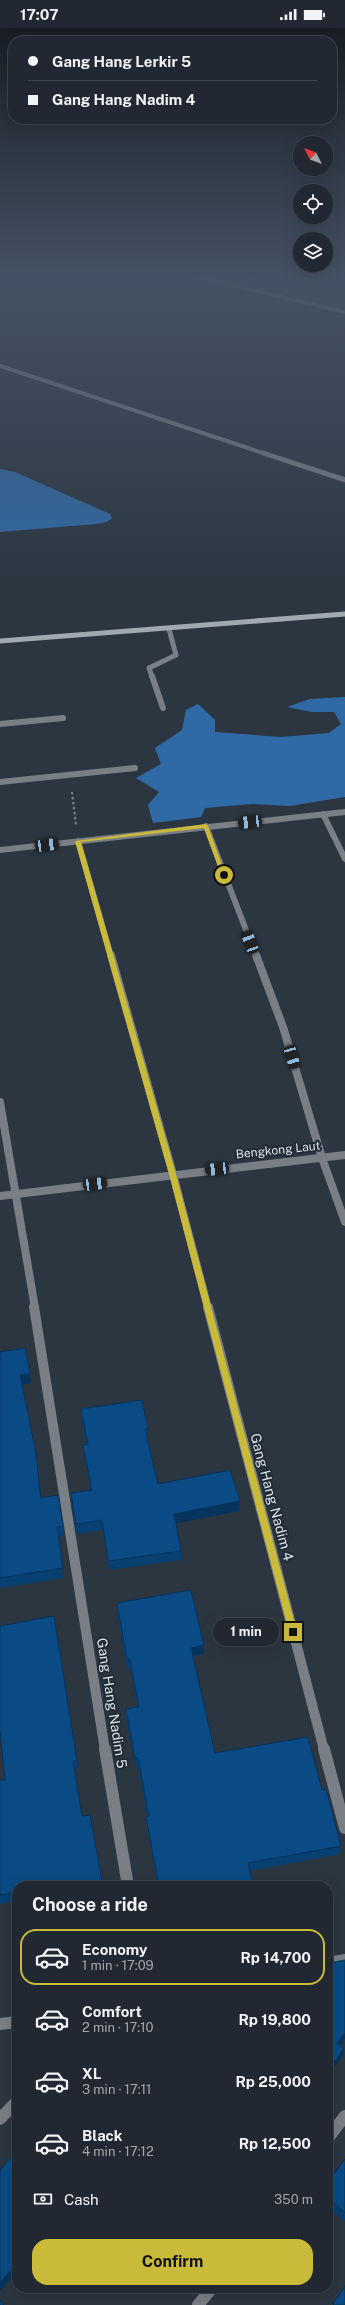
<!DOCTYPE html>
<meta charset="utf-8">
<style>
body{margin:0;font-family:"Public Sans",sans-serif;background:#2d343d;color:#f1f3f6;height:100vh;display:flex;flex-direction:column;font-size:15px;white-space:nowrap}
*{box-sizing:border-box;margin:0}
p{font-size:13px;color:#a2a6ab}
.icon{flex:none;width:22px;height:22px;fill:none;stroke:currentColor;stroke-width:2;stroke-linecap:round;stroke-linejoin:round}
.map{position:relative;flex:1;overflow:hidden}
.side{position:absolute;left:12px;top:1853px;width:321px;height:412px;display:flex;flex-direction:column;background:#212831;border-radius:16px;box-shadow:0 4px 16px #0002,0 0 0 1px #3e444d}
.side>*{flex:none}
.guide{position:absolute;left:8px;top:8px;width:329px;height:88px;border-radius:16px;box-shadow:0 4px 16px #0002,0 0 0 1px #3e444d;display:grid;align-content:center;height:88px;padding:0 20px;background:#212831}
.needle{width:26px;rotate:312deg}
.buttons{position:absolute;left:293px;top:108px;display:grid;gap:8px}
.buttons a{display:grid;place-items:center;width:40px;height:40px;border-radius:50%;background:#212831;box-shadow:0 4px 16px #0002,0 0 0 1px #3e444d;font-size:20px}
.end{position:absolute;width:18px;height:18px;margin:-9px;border:5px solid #caba39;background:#111;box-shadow:0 0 0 2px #111}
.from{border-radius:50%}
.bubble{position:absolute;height:28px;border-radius:14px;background:#212831;box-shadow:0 4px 16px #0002,0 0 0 1px #3e444d;font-size:13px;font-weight:700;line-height:28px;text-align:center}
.car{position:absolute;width:12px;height:24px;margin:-12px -6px;border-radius:5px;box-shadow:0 0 3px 1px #0007;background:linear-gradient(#222 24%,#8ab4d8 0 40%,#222 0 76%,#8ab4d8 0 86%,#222 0)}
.guide b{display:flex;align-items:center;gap:14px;height:38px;font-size:15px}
.guide b+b{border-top:1px solid #3e444d}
.guide i{width:10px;height:10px;background:#f1f3f6}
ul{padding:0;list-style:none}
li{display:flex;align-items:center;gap:12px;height:56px;margin:0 8px 6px;padding:0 12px;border:2px solid transparent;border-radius:16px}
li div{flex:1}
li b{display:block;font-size:15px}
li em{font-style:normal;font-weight:700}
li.on{border-color:#caba39}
li>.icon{width:36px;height:36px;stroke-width:1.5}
h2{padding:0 20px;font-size:18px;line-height:48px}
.pay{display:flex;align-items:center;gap:10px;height:44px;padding:0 20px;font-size:15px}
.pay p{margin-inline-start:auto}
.cta{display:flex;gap:8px;margin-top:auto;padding:8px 20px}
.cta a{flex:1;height:46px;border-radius:16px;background:#caba39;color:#111;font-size:16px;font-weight:700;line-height:46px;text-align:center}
.status{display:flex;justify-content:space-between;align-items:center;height:28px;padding:0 20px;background:#212831;direction:ltr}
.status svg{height:11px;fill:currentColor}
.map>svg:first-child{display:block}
</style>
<div class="status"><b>17:07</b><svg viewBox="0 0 49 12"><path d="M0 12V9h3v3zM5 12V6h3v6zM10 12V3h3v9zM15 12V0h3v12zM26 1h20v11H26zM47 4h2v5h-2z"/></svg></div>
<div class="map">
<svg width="345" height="2277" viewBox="0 0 345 2277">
<rect width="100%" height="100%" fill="#2c3641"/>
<path fill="#2f6aa7" d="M0 441 15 444 110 486 112 490 107 494 96 496 0 504Z
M345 669V769L290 778 252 776 205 780 201 789 153 795 148 777 159 764 136 750 161 736 155 720 182 702 186 682 198 676 215 692V704L281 709 329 705 341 696 334 684H312L287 679 310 671Z"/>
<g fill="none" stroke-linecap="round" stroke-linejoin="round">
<path stroke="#7e868f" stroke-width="2" stroke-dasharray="2.5 2.5" stroke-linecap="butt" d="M72 764 76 797"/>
<path stroke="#7a7f85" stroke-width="4" d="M0 338 266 426"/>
<path stroke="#7a7f85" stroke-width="5" d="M263 425 345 452
M152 649 149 640 176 627 169 601"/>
<path stroke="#7a7f85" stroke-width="6" d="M152 648 163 680"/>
<path stroke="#7a7f85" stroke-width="4" d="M194 248 345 284"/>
<path stroke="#7a7f85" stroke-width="6" d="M0 696 63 690
M0 754 135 740
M323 786 345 831
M206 798 256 928
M78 813 111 928
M0 822 345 784"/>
<path stroke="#7a7f85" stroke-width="8" d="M111 927 173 1146 208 1280
M256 927 283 999 322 1130 345 1194
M0 1074 35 1280
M0 1168 345 1127"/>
<path stroke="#7a7f85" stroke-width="10" d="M34 1279 105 1722
M208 1279 324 1722"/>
<path stroke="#7a7f85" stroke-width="12" d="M105 1721 128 1858
M324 1721 345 1800
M328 1935 345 1932
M0 1996 17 1994
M0 2091 17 2073
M328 2110 345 2088
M198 2277 212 2260"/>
<path stroke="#a0a9b2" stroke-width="5" d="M0 613 345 586"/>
</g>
<path fill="#094072" d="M0 1324 31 1355 22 1356 41 1470 63 1498 64 1508H58L63 1550 0 1560Z
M81 1381 148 1401V1410H147L158 1456 239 1483 176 1495 181 1523V1532L109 1542 103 1502 77 1506 72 1475 71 1465 91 1462 84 1427 83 1417H86L81 1391Z
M117 1575 204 1626 193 1628 215 1725 322 1762 341 1818 340 1826 250 1843 253 1858H158L147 1797 146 1789 147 1788 138 1738 136 1739 126 1690V1681L138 1679 130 1640H127L117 1584Z
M0 1703 77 1732 78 1742H75L17 1858V1873L0 1876V1752H5Z
M345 2131V2194L328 2178V2154Z"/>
<path fill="#07345d" d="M30 1345 31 1355 21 1357 20 1347Z
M240 1473 239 1483 174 1496V1486Z
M204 1617V1626L191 1629V1620Z
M345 2005V2011L336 2023 337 2015Z
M344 2021 342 2029 328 2047V2042Z
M17 2235V2243L0 2263V2255Z"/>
<path fill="#0a4b85" stroke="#07345d" d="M25 1320 30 1345 20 1347 35 1420 41 1470 58 1467 63 1498 57 1499 63 1540 0 1550V1324Z
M142 1372 148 1401H145L158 1456 230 1442 240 1473 174 1486 181 1523 108 1533 102 1492 76 1496 71 1465 92 1462 83 1417 88 1416 81 1381Z
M191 1562 204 1617 191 1620 215 1725 308 1709 322 1762 326 1761 341 1818 248 1835 253 1858H159L146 1789 149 1788 138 1730H135L126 1681 139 1679 130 1631H127L117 1575Z
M54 1588 77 1732 73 1733 82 1788 90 1787 103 1858H17V1864L0 1867V1752H5L0 1703V1598Z
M345 1932V2005L337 2015 344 2021 328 2042V1934L330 1935Z
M17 2122V2235L0 2255V2142Z
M345 2131V2185L328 2169V2154Z
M345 2258V2277H334L333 2276Z
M0 2272 4 2277H0Z"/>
<linearGradient id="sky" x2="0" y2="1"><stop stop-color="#181e24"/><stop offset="0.44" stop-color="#455265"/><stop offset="1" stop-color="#455265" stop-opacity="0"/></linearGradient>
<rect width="345" height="567" fill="url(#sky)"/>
<path fill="#caba39" d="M206 796 208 798 226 848 221 847 204 800 81 814 176 1146 297 1604 293 1607 289 1604 169 1146 75 813Z"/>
<g text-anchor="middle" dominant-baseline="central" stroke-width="4" stroke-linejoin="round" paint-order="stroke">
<g font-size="12" fill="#dae1e8" stroke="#222c37">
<text transform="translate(278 1122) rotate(-6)">Bengkong Laut</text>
</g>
<g font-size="14" fill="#dae1e8" stroke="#222c37">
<text transform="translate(272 1469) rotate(75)">Gang Hang Nadim 4</text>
<text transform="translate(112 1675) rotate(81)">Gang Hang Nadim 5</text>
</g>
</g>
</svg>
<div class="buttons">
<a><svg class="needle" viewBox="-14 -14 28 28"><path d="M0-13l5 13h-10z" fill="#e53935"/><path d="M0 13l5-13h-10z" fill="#a2a6ab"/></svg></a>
<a><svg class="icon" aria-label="locate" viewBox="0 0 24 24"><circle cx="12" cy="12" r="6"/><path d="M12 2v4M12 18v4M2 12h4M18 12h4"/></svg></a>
<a><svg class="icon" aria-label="layers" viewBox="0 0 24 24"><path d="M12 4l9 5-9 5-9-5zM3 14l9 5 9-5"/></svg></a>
</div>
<i class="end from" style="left:224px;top:847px"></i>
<i class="end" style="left:293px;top:1604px"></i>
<div class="bubble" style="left:213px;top:1590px;width:66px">1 min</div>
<i class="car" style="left:250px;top:794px;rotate:264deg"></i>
<i class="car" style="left:47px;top:817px;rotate:83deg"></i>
<i class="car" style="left:250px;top:914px;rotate:339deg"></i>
<i class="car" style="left:292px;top:1029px;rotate:164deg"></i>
<i class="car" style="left:217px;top:1141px;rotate:264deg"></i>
<i class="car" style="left:95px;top:1156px;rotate:83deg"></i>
<div class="guide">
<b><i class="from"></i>Gang Hang Lerkir 5</b>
<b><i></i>Gang Hang Nadim 4</b>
</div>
<section class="side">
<h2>Choose a ride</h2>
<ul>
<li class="on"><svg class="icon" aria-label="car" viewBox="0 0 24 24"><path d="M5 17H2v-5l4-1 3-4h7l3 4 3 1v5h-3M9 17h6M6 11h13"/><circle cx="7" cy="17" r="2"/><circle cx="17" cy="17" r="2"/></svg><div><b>Economy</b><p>1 min · 17:09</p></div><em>Rp 14,700</em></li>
<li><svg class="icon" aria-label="car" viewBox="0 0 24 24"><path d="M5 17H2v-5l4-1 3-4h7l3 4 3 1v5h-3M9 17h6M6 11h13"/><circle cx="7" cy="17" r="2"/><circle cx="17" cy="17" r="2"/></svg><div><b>Comfort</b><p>2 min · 17:10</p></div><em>Rp 19,800</em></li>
<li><svg class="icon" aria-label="car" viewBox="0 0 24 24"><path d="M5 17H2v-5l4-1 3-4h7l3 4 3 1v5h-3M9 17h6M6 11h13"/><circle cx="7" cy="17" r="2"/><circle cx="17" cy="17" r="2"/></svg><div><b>XL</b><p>3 min · 17:11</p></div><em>Rp 25,000</em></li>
<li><svg class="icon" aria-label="car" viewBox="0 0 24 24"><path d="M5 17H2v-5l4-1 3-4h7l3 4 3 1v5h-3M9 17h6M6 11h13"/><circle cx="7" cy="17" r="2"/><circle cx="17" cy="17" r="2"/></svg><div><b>Black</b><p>4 min · 17:12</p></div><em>Rp 12,500</em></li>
</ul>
<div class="pay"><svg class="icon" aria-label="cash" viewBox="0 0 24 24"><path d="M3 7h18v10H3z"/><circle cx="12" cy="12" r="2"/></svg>Cash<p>350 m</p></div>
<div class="cta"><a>Confirm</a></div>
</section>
</div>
